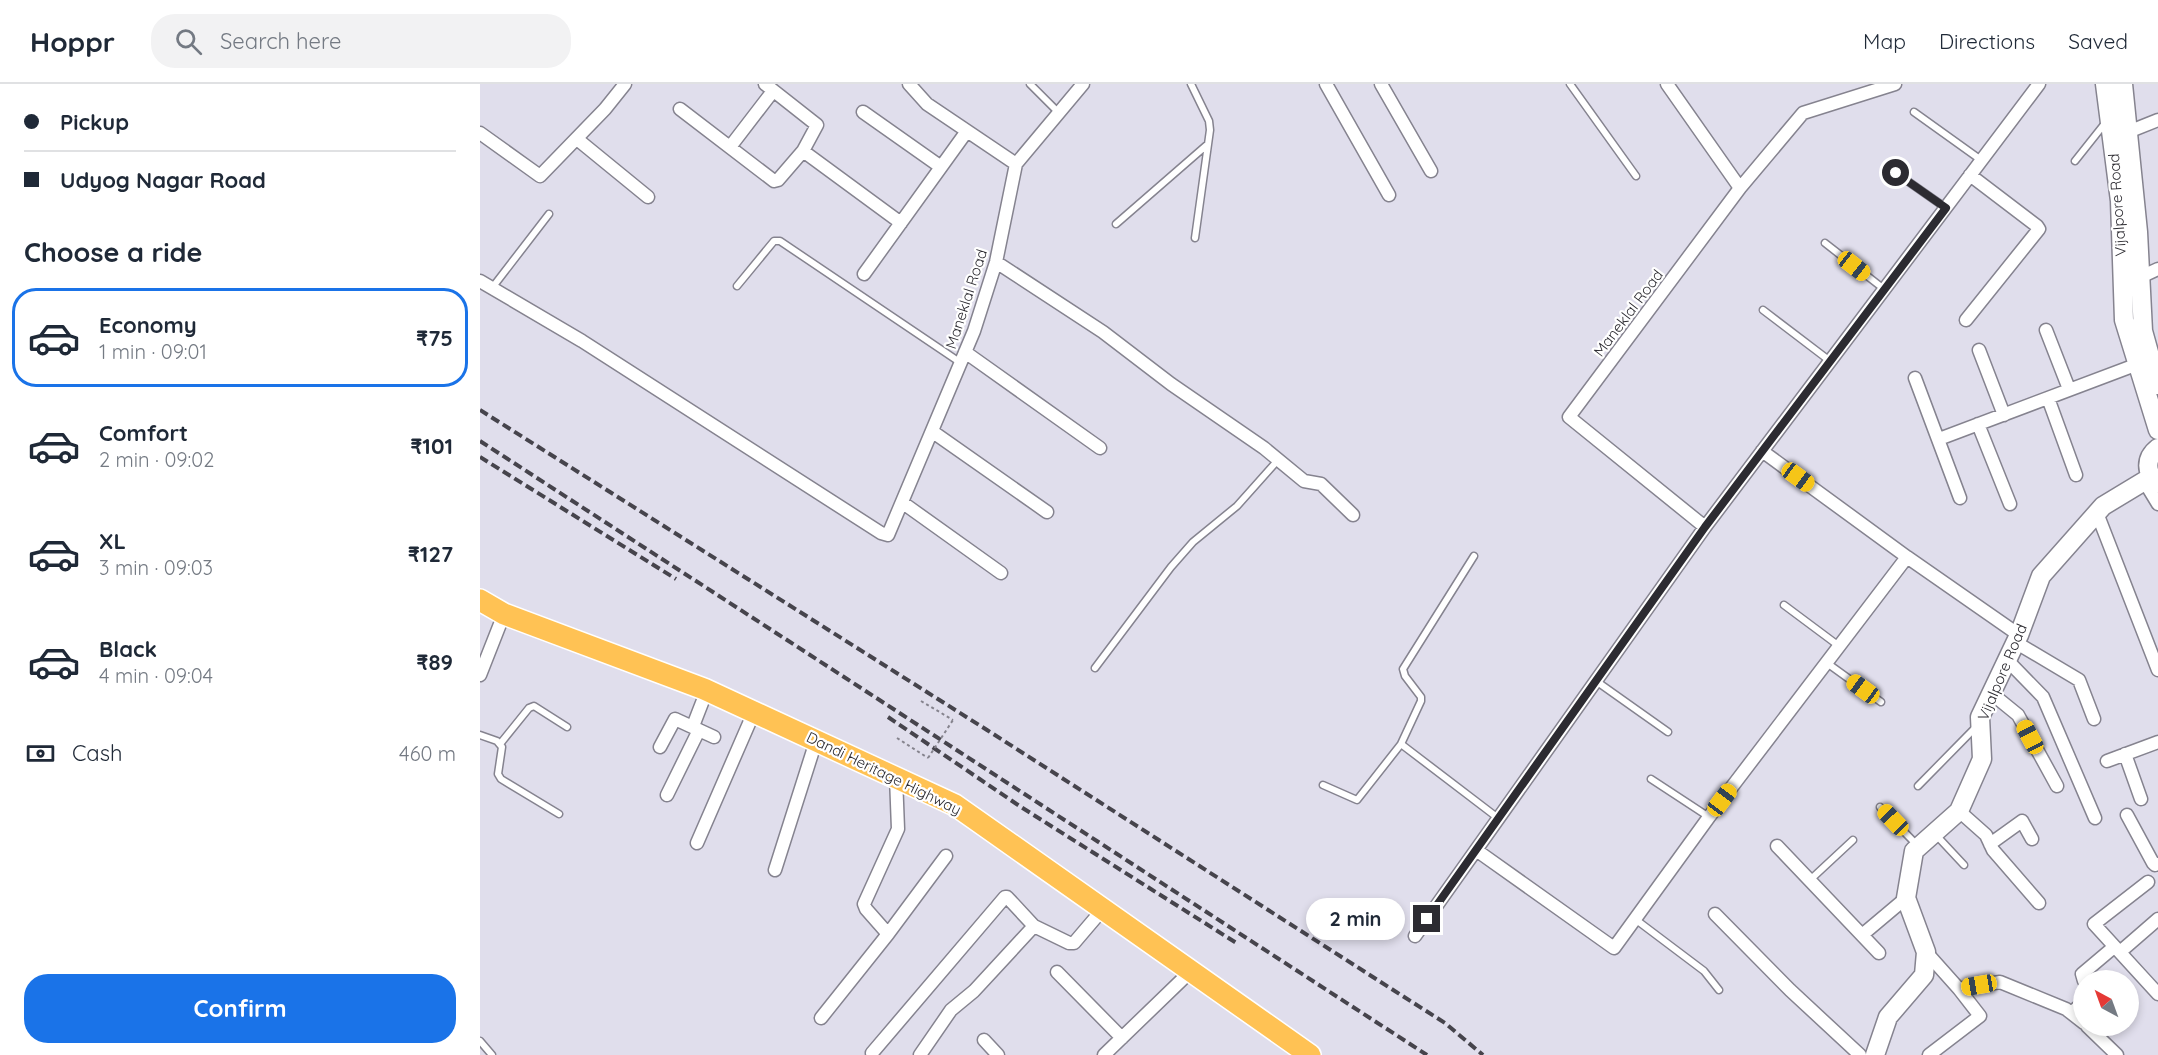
<!DOCTYPE html>
<meta charset="utf-8">
<style>
body{margin:0;font-family:Quicksand,sans-serif;background:#f2f2f3;color:#1f2937;height:100vh;display:flex;flex-direction:column;font-size:22px;white-space:nowrap}
*{box-sizing:border-box;margin:0}
p{font-size:20px;color:#747a83}
.icon{flex:none;width:33px;height:33px;fill:none;stroke:currentColor;stroke-width:2;stroke-linecap:round;stroke-linejoin:round}
.map{position:relative;flex:1;overflow:hidden}
.sheet{display:flex;flex-direction:column;background:#fff;width:480px}
.sheet>*{flex:none}
.banner{display:grid;align-content:center;height:132px;padding:0 24px;background:#fff}
.needle{width:39px;rotate:319deg}
.fabs{position:absolute;left:1593px;top:886px;display:grid;gap:12px}
.fabs a{display:grid;place-items:center;width:66px;height:66px;border-radius:50%;background:#fff;box-shadow:0 3px 9px #0003;font-size:30px}
.end{position:absolute;width:27px;height:27px;margin:-14px;border:8px solid #2c2b31;background:#fff;box-shadow:0 0 0 3px #fff}
.from{border-radius:50%}
.bubble{position:absolute;height:42px;border-radius:21px;background:#fff;box-shadow:0 3px 9px #0003;font-size:20px;font-weight:800;line-height:42px;text-align:center}
.car{position:absolute;width:18px;height:36px;margin:-18px -9px;border-radius:8px;box-shadow:0 0 4px 2px #0007;background:linear-gradient(#f5c518 24%,#345 0 40%,#f5c518 0 76%,#345 0 86%,#f5c518 0)}
.banner b{display:flex;align-items:center;gap:21px;height:57px;font-size:22px}
.banner b+b{border-top:2px solid #e0e1e3}
.banner i{width:15px;height:15px;background:#1f2937}
ul{padding:0;list-style:none}
li{display:flex;align-items:center;gap:18px;height:99px;margin:0 12px 9px;padding:0 12px;border:3px solid transparent;border-radius:24px}
li div{flex:1}
li b{display:block;font-size:22px}
li em{font-style:normal;font-weight:800}
li.active{border-color:#1a73e8}
li>.icon{width:54px;height:54px;stroke-width:1.5}
h2{padding:0 24px;font-size:27px;line-height:72px}
.pay{display:flex;align-items:center;gap:15px;height:66px;padding:0 24px;font-size:22px}
.pay p{margin-inline-start:auto}
.cta{display:flex;gap:12px;margin-top:auto;padding:12px 24px}
.cta a{flex:1;height:69px;border-radius:24px;background:#1a73e8;color:#fff;font-size:24px;font-weight:800;line-height:69px;text-align:center}
header{display:flex;align-items:center;gap:36px;box-sizing:border-box;height:84px;padding:0 30px;background:#fff;border-bottom:2px solid #e0e1e3}
header strong{font-size:28px}
nav{display:flex;gap:33px;margin-inline-start:auto;font-size:21px}
.search{width:420px;height:54px;background:#f2f2f3;display:flex;align-items:center;gap:15px;box-sizing:border-box;padding:0 21px;border-radius:24px;color:#747a83;font-size:22px}
main{display:flex;flex:1;min-height:0}
.map>svg:first-child{display:block}
</style>
<header>
<strong>Hoppr</strong>
<div class="search"><svg class="icon" aria-label="search" viewBox="0 0 24 24"><circle cx="10" cy="10" r="6"/><path d="M15 15l6 6"/></svg>Search here</div>
<nav><a>Map</a><a>Directions</a><a>Saved</a></nav>
</header>
<main>
<section class="sheet">
<div class="banner">
<b><i class="from"></i>Pickup</b>
<b><i></i>Udyog Nagar Road</b>
</div>
<h2>Choose a ride</h2>
<ul>
<li class="active"><svg class="icon" aria-label="car" viewBox="0 0 24 24"><path d="M5 17H2v-5l4-1 3-4h7l3 4 3 1v5h-3M9 17h6M6 11h13"/><circle cx="7" cy="17" r="2"/><circle cx="17" cy="17" r="2"/></svg><div><b>Economy</b><p>1 min · 09:01</p></div><em>₹75</em></li>
<li><svg class="icon" aria-label="car" viewBox="0 0 24 24"><path d="M5 17H2v-5l4-1 3-4h7l3 4 3 1v5h-3M9 17h6M6 11h13"/><circle cx="7" cy="17" r="2"/><circle cx="17" cy="17" r="2"/></svg><div><b>Comfort</b><p>2 min · 09:02</p></div><em>₹101</em></li>
<li><svg class="icon" aria-label="car" viewBox="0 0 24 24"><path d="M5 17H2v-5l4-1 3-4h7l3 4 3 1v5h-3M9 17h6M6 11h13"/><circle cx="7" cy="17" r="2"/><circle cx="17" cy="17" r="2"/></svg><div><b>XL</b><p>3 min · 09:03</p></div><em>₹127</em></li>
<li><svg class="icon" aria-label="car" viewBox="0 0 24 24"><path d="M5 17H2v-5l4-1 3-4h7l3 4 3 1v5h-3M9 17h6M6 11h13"/><circle cx="7" cy="17" r="2"/><circle cx="17" cy="17" r="2"/></svg><div><b>Black</b><p>4 min · 09:04</p></div><em>₹89</em></li>
</ul>
<div class="pay"><svg class="icon" aria-label="cash" viewBox="0 0 24 24"><path d="M3 7h18v10H3z"/><circle cx="12" cy="12" r="2"/></svg>Cash<p>460 m</p></div>
<div class="cta"><a>Confirm</a></div>
</section>
<div class="map">
<svg width="1678" height="971" viewBox="0 0 1678 971">
<rect width="100%" height="100%" fill="#e0deec"/>
<g fill="none" stroke-linecap="round" stroke-linejoin="round">
<defs>
<path id="service" d="M550 0 579 29
M711 0 729 37 730 46 715 154
M1090 0 1156 92
M1434 28 1501 76
M1595 77 1626 38
M1416 89 1466 124
M636 140 728 60
M1345 159 1404 205
M257 202 294 157H300L481 279
M12 204 69 130
M1283 226 1350 277
M994 472 923 585 925 592 941 613V617L921 660 1018 734
M1304 521 1359 562
M1347 579 1401 618
M615 584 691 483 713 458 757 422 798 376
M1116 597 1188 648
M0 651 17 657 22 663 18 690 21 695 79 730
M20 660 49 624 54 622 87 643
M1171 695 1229 733
M843 701 877 716 921 660
M1438 702 1496 643
M1400 723 1437 761
M1456 751 1484 781
M1330 796 1373 756
M1155 835 1224 887 1239 906
M0 957 12 971"/>
<path id="minor" d="M285 0 337 41 323 67 421 139
M429 0 447 20 536 80
M846 0 909 111
M901 0 951 87
M1187 0 1260 104 1089 333 1225 443
M200 25 294 97 298 96 323 67
M383 28 461 83
M1648 48 1678 36
M0 49 60 92 125 25 145 0
M97 55 168 113
M250 63 293 7
M1260 104 1323 29 1415 0
M516 178 623 248 691 300 784 364 824 397 841 400 873 431
M384 190 487 47
M1654 196 1678 185
M0 197 102 257 401 449 408 451 494 247 516 178 536 80 603 0
M1486 236 1559 145 1557 142 1490 91
M1566 246 1589 305
M1499 266 1524 331
M485 268 620 364
M1435 294 1480 414
M1568 314 1596 391
M1498 340 1530 420
M453 348 567 428
M1459 355 1658 280
M1282 367 1427 473 1539 551
M1664 397 1678 420
M423 419 521 489
M1617 429 1678 586
M1535 558 1599 596 1614 635
M1527 576 1563 613 1615 734
M0 591 24 530
M1511 609 1538 631 1577 702
M213 642 227 606
M180 663 195 635 234 653
M1645 670 1661 715
M1627 677 1678 658
M187 711 219 646
M1479 727 1506 751 1513 766 1559 819
M1647 731 1673 779 1675 781 1678 780
M217 759 274 628
M1510 760 1542 737 1552 755
M1297 762 1399 869
M996 766 1134 864 1229 733 1427 473
M295 786 336 657
M1668 798 1614 840 1678 910
M1235 830 1310 906 1380 971
M408 850 386 825 384 820 418 745 416 693
M1382 851 1426 814
M935 852 1225 443 1559 0
M1446 868 1479 905 1520 898 1586 925 1604 939
M1640 868 1678 835
M577 888 642 954
M1604 897 1602 890 1634 863
M1592 928 1604 918
M341 934 408 850 466 772
M1607 942 1637 971
M504 956 518 971
M392 969 525 813H527L554 842
M440 971 471 926 494 907 554 842 589 859H594L623 825
M624 971 711 887
M1449 971 1500 932 1479 905"/>
<path id="secondary" d="M1625 0 1640 117 1644 236 1678 346
M1643 0 1658 148 1663 247 1678 301
M1678 364C1665 374 1665 389 1678 399
M1395 971 1408 933 1444 891 1446 868 1426 814 1434 767 1479 727 1502 675 1500 633 1539 551 1561 492 1623 422 1671 393"/>
<path id="trunk" d="M0 516 24 530 224 605 475 721 830 971"/>
</defs>
<use href="#service" stroke="#85838f" stroke-width="9"/>
<use href="#minor" stroke="#85838f" stroke-width="15"/>
<use href="#secondary" stroke="#85838f" stroke-width="21"/>
<use href="#trunk" stroke="#fff" stroke-width="24"/>
<path stroke="#85838d" stroke-width="2" stroke-dasharray="3 3" stroke-linecap="butt" d="M441 617 473 636
M417 654 448 674"/>
<use href="#service" stroke="#fff" stroke-width="6"/>
<use href="#minor" stroke="#fff" stroke-width="12"/>
<use href="#secondary" stroke="#fff" stroke-width="18"/>
<use href="#trunk" stroke="#ffc254" stroke-width="21"/>
<path stroke="#46444c" stroke-width="4" stroke-dasharray="9 4.5" stroke-linecap="butt" d="M0 326 507 646 896 895 965 939 1003 971
M0 357 947 971
M0 373 196 495
M408 633 541 723 758 860"/>
<path stroke="#85838d" stroke-width="2" stroke-dasharray="3 3" stroke-linecap="butt" d="M448 674 473 636"/>
</g>
<g fill="none" stroke-linecap="round" stroke-linejoin="round">
<path stroke="#2c2b31" stroke-width="8" d="M947 835 1225 443 1466 124 1416 89"/>
</g>
<g text-anchor="middle" dominant-baseline="central" stroke-width="4.5" stroke-linejoin="round" paint-order="stroke">
<g font-size="15" fill="#2c2b31" stroke="#fff">
<text transform="translate(1637 121) rotate(-94)">Vijalpore Road</text>
<text transform="translate(486 215) rotate(-72)">Maneklal Road</text>
<text transform="translate(1148 229) rotate(-53)">Maneklal Road</text>
<text transform="translate(1522 588) rotate(-67)">Vijalpore Road</text>
<text transform="translate(404 689) rotate(26)">Dandi Heritage Highway</text>
</g>
</g>
</svg>
<div class="fabs">
<a><svg class="needle" viewBox="-14 -14 28 28"><path d="M0-13l5 13h-10z" fill="#e53935"/><path d="M0 13l5-13h-10z" fill="#747a83"/></svg></a>
</div>
<i class="end from" style="left:1416px;top:89px"></i>
<i class="end" style="left:947px;top:835px"></i>
<div class="bubble" style="left:826px;top:814px;width:99px">2 min</div>
<i class="car" style="left:1374px;top:182px;rotate:128deg"></i>
<i class="car" style="left:1318px;top:393px;rotate:126deg"></i>
<i class="car" style="left:1383px;top:605px;rotate:306deg"></i>
<i class="car" style="left:1550px;top:653px;rotate:332deg"></i>
<i class="car" style="left:1242px;top:716px;rotate:37deg"></i>
<i class="car" style="left:1413px;top:736px;rotate:316deg"></i>
<i class="car" style="left:1499px;top:901px;rotate:260deg"></i>
</div>
</main>
